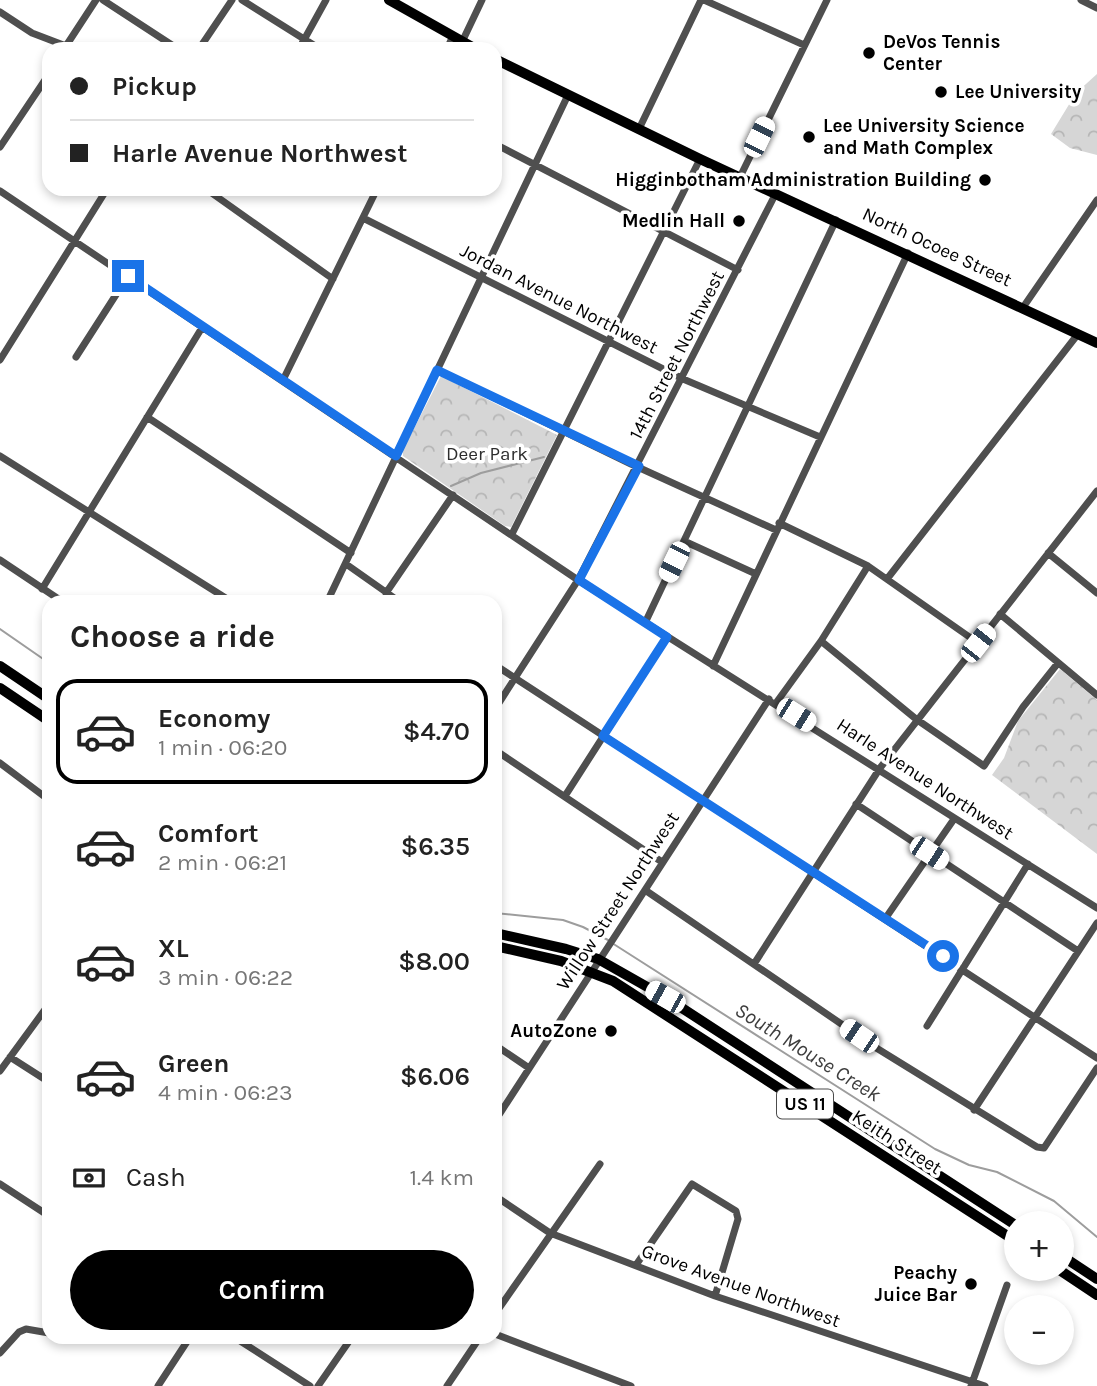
<!DOCTYPE html>
<meta charset="utf-8">
<style>
body{margin:0;font-family:Karla,sans-serif;background:#f2f2f2;color:#222;height:100vh;display:flex;flex-direction:column;font-size:26px;white-space:nowrap}
*{box-sizing:border-box;margin:0}
p{font-size:23px;color:#767676}
.icon{flex:none;width:38px;height:38px;fill:none;stroke:currentColor;stroke-width:2;stroke-linecap:round;stroke-linejoin:round}
.map{position:relative;flex:1;overflow:hidden}
.drawer{position:absolute;left:42px;top:595px;width:460px;height:749px;display:flex;flex-direction:column;background:#fff;border-radius:21px;box-shadow:0 4px 10px #0003}
.drawer>*{flex:none}
.hud{position:absolute;left:42px;top:42px;width:460px;height:154px;border-radius:21px;box-shadow:0 4px 10px #0003;display:grid;align-content:center;height:154px;padding:0 28px;background:#fff}
.fabs{position:absolute;left:1004px;top:1211px;display:grid;gap:14px}
.fabs a{display:grid;place-items:center;width:70px;height:70px;border-radius:50%;background:#fff;box-shadow:0 4px 10px #0003;font-size:35px}
.end{position:absolute;width:32px;height:32px;margin:-16px;border:9px solid #1a73e8;background:#fff;box-shadow:0 0 0 4px #fff}
.from{border-radius:50%}
.car{position:absolute;width:21px;height:42px;margin:-21px -10px;border-radius:9px;box-shadow:0 0 5px 2px #0007;background:linear-gradient(#fff 24%,#345 0 40%,#fff 0 76%,#345 0 86%,#fff 0)}
.hud b{display:flex;align-items:center;gap:24px;height:66px;font-size:26px}
.hud b+b{border-top:2px solid #e0e0e0}
.hud i{width:18px;height:18px;background:#222}
ul{padding:0;list-style:none}
li{display:flex;align-items:center;gap:21px;height:105px;margin:0 14px 10px;padding:0 14px;border:4px solid transparent;border-radius:21px}
li div{flex:1}
li b{display:block;font-size:26px}
li em{font-style:normal;font-weight:600}
li.active{border-color:#000}
li>.icon{width:63px;height:63px;stroke-width:1.5}
h2{padding:0 28px;font-size:32px;line-height:84px}
.pay{display:flex;align-items:center;gap:18px;height:77px;padding:0 28px;font-size:26px}
.pay p{margin-inline-start:auto}
.primary-button{display:flex;gap:14px;margin-top:auto;padding:14px 28px}
.primary-button a{flex:1;height:80px;border-radius:42px;background:#000;color:#fff;font-size:28px;font-weight:600;line-height:80px;text-align:center}
.map>svg:first-child{display:block}
</style>
<div class="map">
<svg width="1097" height="1386" viewBox="0 0 1097 1386">
<defs>
<pattern id="park-crowns" width="20" height="18" patternUnits="userSpaceOnUse" patternTransform="scale(1.75)"><rect width="20" height="18" fill="#d6d6d6"/><path d="M2 6a3 3 0 1 1 6 0M12 15a3 3 0 1 1 6 0" fill="none" stroke="#b6b6b6"/></pattern>
</defs>
<rect width="100%" height="100%" fill="#fff"/>
<path fill="url(#park-crowns)" d="M1097 74V155L1070 148 1051 134 1076 93Z
M441 376 557 435 511 527 505 526 403 456V450Z
M1060 669 1097 700V854L992 775 1004 758 1018 721Z"/>
<g fill="none" stroke-linecap="round" stroke-linejoin="round">
<path stroke="#9d9d9d" stroke-width="2" d="M451 486 481 473 544 457
M0 629 49 663
M495 913 563 920 583 927 608 940
M612 943 935 1149 969 1165 997 1172 1054 1201 1097 1237"/>
<path stroke="#4f4f4f" stroke-width="7" d="M103 0 178 49
M242 0 320 49
M704 0 804 45
M1081 0 1097 8
M0 12 32 33 66 46
M462 42 482 0
M64 49 96 0
M199 49 232 0
M299 49 326 0
M447 49 452 38
M639 129 701 0
M495 144 738 270
M0 147 49 74
M740 177 827 0
M206 189 333 279
M0 191 578 580 1097 908
M363 218 683 379 820 437
M1024 306 1097 200
M76 357 128 276
M0 360 107 189
M437 370 631 464 776 530
M283 380 377 189
M147 417 351 553
M0 456 232 602
M779 523 868 566 978 643
M512 534 700 159
M684 541 756 574
M1048 553 1097 593
M0 560 63 602
M346 564 400 602
M887 579 1078 334
M42 589 203 326
M386 593 453 495
M327 602 568 95
M1000 614 1097 695
M645 623 836 220
M821 641 916 719 984 766 1023 707 1058 663
M495 665 1097 1058
M713 666 908 253
M776 703 821 641 868 566
M495 709 578 580 776 193
M495 750 662 862
M0 763 49 800
M565 796 667 637
M856 804 1078 951
M645 890 878 1049 1037 1147 1044 1148 1097 1068
M885 919 954 819
M754 964 880 768 1097 491
M927 1026 1028 864
M495 1045 529 1068
M10 1057 49 1082
M0 1071 49 1004
M974 1110 1097 923
M495 1121 769 699
M0 1184 49 1216
M495 1196 550 1233 715 1296 985 1386
M636 1265 692 1184 736 1211 738 1219 715 1296
M495 1314 600 1164
M495 1334 631 1386
M234 1337 310 1386
M0 1353 19 1332 26 1329 49 1333
M158 1386 190 1337
M318 1386 352 1337
M447 1386 480 1337
M971 1386 1007 1285"/>
<path stroke="#000" stroke-width="10" d="M389 0 476 49
M495 59 700 159 1097 343
M0 666 49 699
M0 688 49 721
M495 933 566 949 598 959 665 997 1017 1226
M495 946 561 961 613 981 1017 1242
M1062 1256 1097 1279
M1058 1269 1097 1295"/>
</g>
<g fill="none" stroke-linecap="round" stroke-linejoin="round">
<path stroke="#1a73e8" stroke-width="9" d="M128 276 396 456 437 370 639 466 579 580 667 637 603 736 943 956"/>
</g>
<g fill="#000" stroke="#fff" stroke-width="2.5">
<circle cx="869" cy="53" r="7"/>
<circle cx="941" cy="92" r="7"/>
<circle cx="809" cy="137" r="7"/>
<circle cx="985" cy="180" r="7"/>
<circle cx="739" cy="221" r="7"/>
<circle cx="611" cy="1031" r="7"/>
<circle cx="971" cy="1284" r="7"/>
</g>
<g text-anchor="middle" dominant-baseline="central" stroke-width="7" stroke-linejoin="round" paint-order="stroke">
<rect fill="#fff" stroke="#4c4c4c" stroke-width="2" x="777" y="1089.5" width="56" height="29" rx="5"/>
<g font-size="18" font-weight="bold" fill="#000">
<text x="805" y="1104">US 11</text>
</g>
<g font-size="19" font-weight="bold" fill="#000" stroke="#fff" text-anchor="end">
<text x="883" y="42" text-anchor="start">DeVos Tennis<tspan x="883" dy="22">Center</tspan></text>
<text x="955" y="92" text-anchor="start">Lee University</text>
<text x="823" y="126" text-anchor="start">Lee University Science<tspan x="823" dy="22">and Math Complex</tspan></text>
<text x="971" y="180">Higginbotham Administration Building</text>
<text x="725" y="221">Medlin Hall</text>
<text x="597" y="1031">AutoZone</text>
<text x="957" y="1273">Peachy<tspan x="957" dy="22">Juice Bar</tspan></text>
</g>
<g font-size="19" fill="#000" stroke="#fff">
<text transform="translate(937 247) rotate(25)">North Ocoee Street</text>
<text transform="translate(559 299) rotate(27)">Jordan Avenue Northwest</text>
<text transform="translate(677 355) rotate(-63)">14th Street Northwest</text>
<text transform="translate(925 779) rotate(33)">Harle Avenue Northwest</text>
<text transform="translate(618 901) rotate(-57)">Willow Street Northwest</text>
<text transform="translate(897 1142) rotate(33)">Keith Street</text>
<text transform="translate(741 1286) rotate(20)">Grove Avenue Northwest</text>
</g>
<g font-size="19" fill="#2d2d2d" stroke="#fff">
<text x="487" y="454">Deer Park</text>
</g>
<g font-size="21" font-style="italic" fill="#3e3e3e" stroke="#fff">
<text transform="translate(808 1052) rotate(32)">South Mouse Creek</text>
</g>
</g>
</svg>
<div class="fabs">
<a>+</a>
<a>−</a>
</div>
<i class="end from" style="left:943px;top:956px"></i>
<i class="end" style="left:128px;top:276px"></i>
<i class="car" style="left:759px;top:137px;rotate:26deg"></i>
<i class="car" style="left:674px;top:562px;rotate:206deg"></i>
<i class="car" style="left:978px;top:643px;rotate:38deg"></i>
<i class="car" style="left:796px;top:715px;rotate:122deg"></i>
<i class="car" style="left:929px;top:853px;rotate:123deg"></i>
<i class="car" style="left:665px;top:997px;rotate:299deg"></i>
<i class="car" style="left:859px;top:1036px;rotate:304deg"></i>
<div class="hud">
<b><i class="from"></i>Pickup</b>
<b><i></i>Harle Avenue Northwest</b>
</div>
<section class="drawer">
<h2>Choose a ride</h2>
<ul>
<li class="active"><svg class="icon" aria-label="car" viewBox="0 0 24 24"><path d="M5 17H2v-5l4-1 3-4h7l3 4 3 1v5h-3M9 17h6M6 11h13"/><circle cx="7" cy="17" r="2"/><circle cx="17" cy="17" r="2"/></svg><div><b>Economy</b><p>1 min · 06:20</p></div><em>$4.70</em></li>
<li><svg class="icon" aria-label="car" viewBox="0 0 24 24"><path d="M5 17H2v-5l4-1 3-4h7l3 4 3 1v5h-3M9 17h6M6 11h13"/><circle cx="7" cy="17" r="2"/><circle cx="17" cy="17" r="2"/></svg><div><b>Comfort</b><p>2 min · 06:21</p></div><em>$6.35</em></li>
<li><svg class="icon" aria-label="car" viewBox="0 0 24 24"><path d="M5 17H2v-5l4-1 3-4h7l3 4 3 1v5h-3M9 17h6M6 11h13"/><circle cx="7" cy="17" r="2"/><circle cx="17" cy="17" r="2"/></svg><div><b>XL</b><p>3 min · 06:22</p></div><em>$8.00</em></li>
<li><svg class="icon" aria-label="car" viewBox="0 0 24 24"><path d="M5 17H2v-5l4-1 3-4h7l3 4 3 1v5h-3M9 17h6M6 11h13"/><circle cx="7" cy="17" r="2"/><circle cx="17" cy="17" r="2"/></svg><div><b>Green</b><p>4 min · 06:23</p></div><em>$6.06</em></li>
</ul>
<div class="pay"><svg class="icon" aria-label="cash" viewBox="0 0 24 24"><path d="M3 7h18v10H3z"/><circle cx="12" cy="12" r="2"/></svg>Cash<p>1.4 km</p></div>
<div class="primary-button"><a>Confirm</a></div>
</section>
</div>
